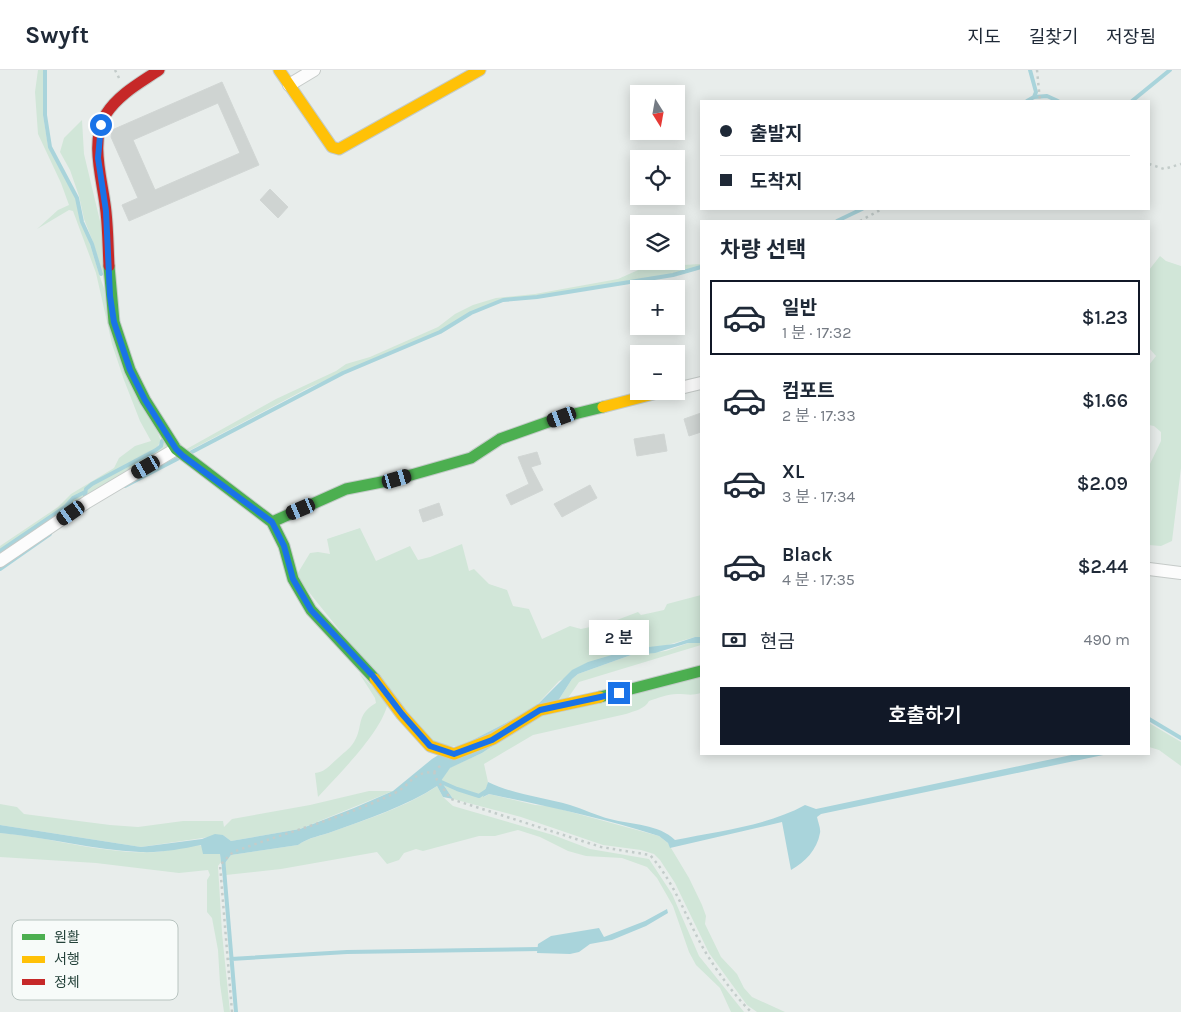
<!DOCTYPE html>
<html lang="ko">
<meta charset="utf-8">
<style>
body{margin:0;font-family:Karla,"Noto Sans KR",sans-serif;background:#f2f2f3;color:#1f2937;height:100vh;display:flex;flex-direction:column;font-size:19px;white-space:nowrap}
*{box-sizing:border-box;margin:0}
p{font-size:16px;color:#747a83}
.icon{flex:none;width:28px;height:28px;fill:none;stroke:currentColor;stroke-width:2;stroke-linecap:round;stroke-linejoin:round}
.map{position:relative;flex:1;overflow:hidden}
.drawer{position:absolute;left:700px;top:150px;width:450px;height:535px;display:flex;flex-direction:column;background:#fff;border-radius:0px;box-shadow:0 2px 12px #0003}
.drawer>*{flex:none}
.guide{position:absolute;left:700px;top:30px;width:450px;height:110px;border-radius:0px;box-shadow:0 2px 12px #0003;display:grid;align-content:center;height:110px;padding:0 20px;background:#fff}
.needle{width:32px;rotate:169deg}
.fabs{position:absolute;left:630px;top:15px;display:grid;gap:10px}
.fabs a{display:grid;place-items:center;width:55px;height:55px;border-radius:0px;background:#fff;box-shadow:0 2px 12px #0003;font-size:25px}
.end{position:absolute;width:22px;height:22px;margin:-11px;border:6px solid #1a73e8;background:#fff;box-shadow:0 0 0 2px #fff}
.from{border-radius:50%}
.bubble{position:absolute;height:35px;border-radius:0px;background:#fff;box-shadow:0 2px 12px #0003;font-size:16px;font-weight:600;line-height:35px;text-align:center}
.car{position:absolute;width:15px;height:30px;margin:-15px -8px;border-radius:6px;box-shadow:0 0 4px 1px #0007;background:linear-gradient(#222 24%,#8ab4d8 0 40%,#222 0 76%,#8ab4d8 0 86%,#222 0)}
.guide b{display:flex;align-items:center;gap:18px;height:48px;font-size:19px}
.guide b+b{border-top:1px solid #e0e1e3}
.guide i{width:12px;height:12px;background:#1f2937}
ul{padding:0;list-style:none}
li{display:flex;align-items:center;gap:15px;height:75px;margin:0 10px 8px;padding:0 10px;border:2px solid transparent;border-radius:0px}
li div{flex:1}
li b{display:block;font-size:19px}
li em{font-style:normal;font-weight:600}
li.selected{border-color:#111827}
li>.icon{width:45px;height:45px;stroke-width:1.5}
h2{padding:0 20px;font-size:22px;line-height:60px}
.pay{display:flex;align-items:center;gap:12px;height:55px;padding:0 20px;font-size:19px}
.pay p{margin-inline-start:auto}
.primary-button{display:flex;gap:10px;margin-top:auto;padding:10px 20px}
.primary-button a{flex:1;height:58px;border-radius:0px;background:#111827;color:#fff;font-size:20px;font-weight:600;line-height:58px;text-align:center}
header{display:flex;align-items:center;gap:30px;box-sizing:border-box;height:70px;padding:0 25px;background:#fff;border-bottom:1px solid #e0e1e3}
header strong{font-size:24px}
nav{display:flex;gap:28px;margin-inline-start:auto;font-size:18px}
.map>svg:first-child{display:block}
</style>
<header>
<strong>Swyft</strong>
<nav><a>지도</a><a>길찾기</a><a>저장됨</a></nav>
</header>
<div class="map">
<svg width="1181" height="942" viewBox="0 0 1181 942">
<rect width="100%" height="100%" fill="#e8edeb"/>
<path fill="#d1e6d8" d="M38 0H44L43 45 48 76 76 129 101 210 161 371 155 380 90 414 84 422 71 428 64 437 0 479V476L58 437 71 424 114 398 119 388 135 376 151 371 140 351 124 310 112 274 96 203 73 141 69 140 37 159 58 140 69 135 61 113 38 64 35 22Z
M82 50 84 84 105 172 113 252 128 300 166 367 167 375 159 385 107 415 0 489V483L65 439 73 429 83 425 84 427 86 426 88 420 92 415 160 379 163 372 125 298 115 268 103 205 93 172 84 149 79 126 70 100 60 82 64 68Z
M1160 186 1166 191 1181 196V398L1172 471 1161 476 1149 475V396L1161 371V362L1154 356 1149 355V295L1156 286 1149 278V200Z
M701 194V196L671 204 536 226 502 229 469 243 440 261 308 318 183 384V381L276 329 336 301 346 294 370 287 438 257 455 244 473 235 496 228 535 224 618 209 645 197Z
M360 458 376 491 410 476 418 490 430 487 462 474 469 501 474 499 489 514 507 520 513 536 529 539 542 569 570 556 581 559 609 553 638 542 641 545 664 540 667 534 701 525V567H695L664 576 632 579 559 611 533 639 459 677 430 673 296 506 310 483 318 482 330 484 327 469Z
M694 571 701 573V575L579 612 568 628 556 634 572 609 578 604 631 585 666 581Z
M359 603 388 632C383 661 338 705 318 727L315 703C325 702 329 696 337 689 343 683 349 680 354 672 364 656 355 645 376 633L375 628Z
M701 604V623C691 626 687 624 677 624 667 624 658 628 649 631 645 639 634 641 626 644L533 665 484 694 488 712 484 727 489 724 535 735 549 736 659 766 668 773 689 808 702 835 706 846 705 854 721 887 737 904 744 918 752 927 785 942H757L747 935 709 883 675 813 660 790 654 784 641 780 603 775 521 747 453 729 441 711 449 698 482 683 541 644Z
M1149 653 1181 672V696L1159 680 1149 677Z
M437 716 443 727 453 736 553 765 590 779 649 789 672 824 699 886 744 942H731L720 918 696 895 689 882 673 836 657 808 647 797 622 788 586 786 568 781 540 767 518 760 495 766H479L423 781 416 779 404 783 399 790 387 794 377 782 281 799 226 805 225 793 231 785 298 775C309 767 322 766 334 761 368 749 408 736 437 716Z
M369 721H393L300 759 231 771 223 765 141 777 0 755V734L17 737 24 744 110 755 138 757 183 751H223L224 757 232 749 310 735Z
M0 763C52 767 104 785 157 782 169 781 193 773 203 776 209 777 215 781 220 784L221 792 218 796 222 863 230 942H224L220 914 218 880 212 848 207 842V810L210 805 208 800 179 803 96 793 0 787Z"/>
<path fill="#a9d4db" d="M695 567H701V573H688L655 583 631 585 578 604 572 609 556 634 482 683 450 698 441 711 453 729 443 727 437 716C407 736 367 749 334 761 321 766 309 767 298 775L231 785 225 793 221 792 220 784H203L201 775C181 779 161 783 140 782 93 780 47 767 0 763V755L141 777 202 769 215 764 223 765 231 771 300 759 354 738 393 721 432 689 448 679 459 677 533 639 572 600 588 592 632 579 674 574Z
M1076 684H1108L821 744 817 747C818 752 821 759 820 763 817 780 805 792 791 800L782 752 670 778 668 773 659 766C603 748 546 736 489 724L483 727 488 712C515 725 542 727 570 735 584 739 597 746 610 749 632 755 659 754 675 770 718 761 767 756 805 735L816 739Z
M667 839 668 843 646 856 612 870 590 874 579 882 570 884 537 883 538 874 551 866 599 858 604 867 645 851Z"/>
<g fill="none" stroke-linecap="round" stroke-linejoin="round">
<path stroke="#a9d4db" stroke-width="4" d="M45 0V45L50 77 77 128 82 152 92 174 101 204
M1034 27 1047 26 1058 31
M1027 31 1034 27 1036 22 1030 0
M1132 31 1170 0
M837 151 862 139
M190 383 343 303 440 262 471 243 503 230 537 227 673 205 701 197
M125 416 179 388
M85 426 86 419 92 414 156 380 161 376 162 371
M0 481 65 437 73 428 85 422
M0 499 50 464
M1149 649 1181 668
M439 711 457 719 479 726 488 720
M223 787 236 942
M231 889 347 882 540 879"/>
</g>
<path fill="#cfd4d2" stroke="#d1d6d4" fill-rule="evenodd" d="M222 12 259 95 129 151 122 135 138 128 111 67 112 60ZM218 33 240 83 155 120 133 70Z
M270 119 288 137 278 148 260 130Z
M701 343V362L689 366 684 349Z
M664 364 667 381 637 386 634 369Z
M537 382 541 394 531 397 543 420 511 435 506 425 529 414 518 387Z
M590 415 597 428 562 447 554 434Z
M439 433 443 445 423 452 419 440Z"/>
<g fill="none" stroke-linecap="round" stroke-linejoin="round">
<defs>
<path id="street" d="M289 15 314 0
M676 319 701 313
M0 491 87 432 176 379
M1149 499 1181 503"/>
<path id="fast" d="M109 196 114 252 130 300 145 330 176 379 272 452 284 476 293 509 311 540 375 609
M272 452 346 419 397 409 471 388 500 369 562 347 603 337
M600 627 701 601"/>
<path id="slow" d="M279 0 332 77 339 79 480 0
M603 337 665 321
M375 609 402 645 430 676 454 684 493 669 540 640 600 627"/>
<path id="jam" d="M109 196C108 178 108 160 106 142 103 111 89 72 106 44 119 24 140 13 159 0"/>
</defs>
<use href="#street" stroke="#c5cac8" stroke-width="14"/>
<use href="#fast" stroke="#c3cbc8" stroke-width="13"/>
<use href="#slow" stroke="#c3cbc8" stroke-width="13"/>
<use href="#jam" stroke="#c3cbc8" stroke-width="13"/>
<path stroke="#c3ccca" stroke-width="2.5" stroke-dasharray="2.5 4" stroke-linecap="butt" d="M115 0 120 10
M1037 0 1040 31
M1149 94 1164 99 1181 94
M860 151 882 139
M434 702 437 710 451 729 601 777 650 785C676 814 687 851 706 883 719 904 734 925 751 942
M232 942 220 795 233 782C287 762 343 748 395 723 412 714 412 702 434 702L441 695"/>
<use href="#street" stroke="#fcfcfc" stroke-width="12"/>
<use href="#fast" stroke="#4caf50" stroke-width="11"/>
<use href="#slow" stroke="#ffc107" stroke-width="11"/>
<use href="#jam" stroke="#c62828" stroke-width="11"/>
</g>
<g fill="none" stroke-linecap="round" stroke-linejoin="round">
<path stroke="#1a73e8" stroke-width="6" d="M101 55 98 88 106 141 110 226 114 252 130 300 145 330 176 379 183 386 272 452 284 476 293 509 311 540 373 606 402 644 430 676 454 684 492 670 540 640 619 623"/>
</g>
<rect x="12" y="850" width="166" height="80" rx="8" fill="#f7fbf9" stroke="#b8c4c0" stroke-width="1"/>
<rect x="22" y="864" width="23" height="6" fill="#4caf50"/>
<rect x="22" y="886" width="23" height="7" fill="#ffc107"/>
<rect x="22" y="909" width="23" height="6" fill="#c62828"/>
<g font-size="14" fill="#24423a">
<text x="54" y="872">원활</text>
<text x="54" y="894">서행</text>
<text x="54" y="917">정체</text>
</g>
</svg>
<div class="fabs">
<a><svg class="needle" viewBox="-14 -14 28 28"><path d="M0-13l5 13h-10z" fill="#e53935"/><path d="M0 13l5-13h-10z" fill="#747a83"/></svg></a>
<a><svg class="icon" aria-label="locate" viewBox="0 0 24 24"><circle cx="12" cy="12" r="6"/><path d="M12 2v4M12 18v4M2 12h4M18 12h4"/></svg></a>
<a><svg class="icon" aria-label="layers" viewBox="0 0 24 24"><path d="M12 4l9 5-9 5-9-5zM3 14l9 5 9-5"/></svg></a>
<a>+</a>
<a>−</a>
</div>
<i class="end from" style="left:101px;top:55px"></i>
<i class="end" style="left:619px;top:623px"></i>
<div class="bubble" style="left:589px;top:550px;width:60px">2 분</div>
<i class="car" style="left:562px;top:347px;rotate:250deg"></i>
<i class="car" style="left:146px;top:397px;rotate:240deg"></i>
<i class="car" style="left:397px;top:409px;rotate:74deg"></i>
<i class="car" style="left:301px;top:439px;rotate:247deg"></i>
<i class="car" style="left:71px;top:443px;rotate:235deg"></i>
<div class="guide">
<b><i class="from"></i>출발지</b>
<b><i></i>도착지</b>
</div>
<section class="drawer">
<h2>차량 선택</h2>
<ul>
<li class="selected"><svg class="icon" aria-label="car" viewBox="0 0 24 24"><path d="M5 17H2v-5l4-1 3-4h7l3 4 3 1v5h-3M9 17h6M6 11h13"/><circle cx="7" cy="17" r="2"/><circle cx="17" cy="17" r="2"/></svg><div><b>일반</b><p>1 분 · 17:32</p></div><em>$1.23</em></li>
<li><svg class="icon" aria-label="car" viewBox="0 0 24 24"><path d="M5 17H2v-5l4-1 3-4h7l3 4 3 1v5h-3M9 17h6M6 11h13"/><circle cx="7" cy="17" r="2"/><circle cx="17" cy="17" r="2"/></svg><div><b>컴포트</b><p>2 분 · 17:33</p></div><em>$1.66</em></li>
<li><svg class="icon" aria-label="car" viewBox="0 0 24 24"><path d="M5 17H2v-5l4-1 3-4h7l3 4 3 1v5h-3M9 17h6M6 11h13"/><circle cx="7" cy="17" r="2"/><circle cx="17" cy="17" r="2"/></svg><div><b>XL</b><p>3 분 · 17:34</p></div><em>$2.09</em></li>
<li><svg class="icon" aria-label="car" viewBox="0 0 24 24"><path d="M5 17H2v-5l4-1 3-4h7l3 4 3 1v5h-3M9 17h6M6 11h13"/><circle cx="7" cy="17" r="2"/><circle cx="17" cy="17" r="2"/></svg><div><b>Black</b><p>4 분 · 17:35</p></div><em>$2.44</em></li>
</ul>
<div class="pay"><svg class="icon" aria-label="cash" viewBox="0 0 24 24"><path d="M3 7h18v10H3z"/><circle cx="12" cy="12" r="2"/></svg>현금<p>490 m</p></div>
<div class="primary-button"><a>호출하기</a></div>
</section>
</div>
